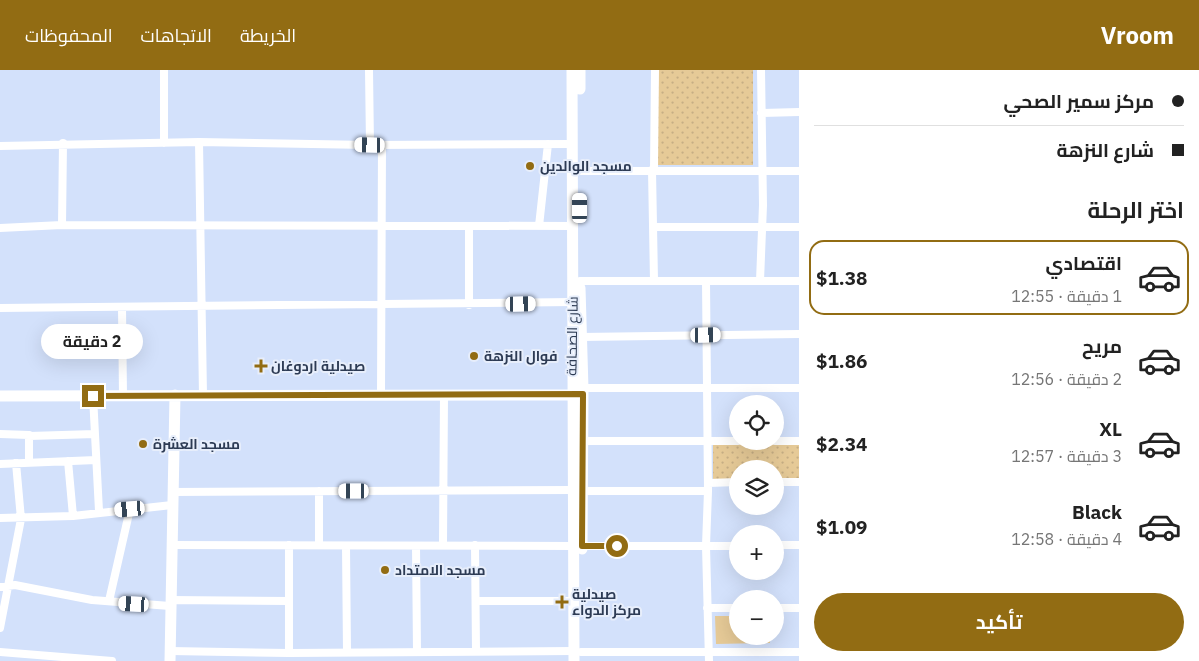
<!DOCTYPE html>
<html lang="ar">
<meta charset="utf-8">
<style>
body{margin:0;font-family:"IBM Plex Sans",Cairo,sans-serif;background:#f2f2f2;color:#222;direction:rtl;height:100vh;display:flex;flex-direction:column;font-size:19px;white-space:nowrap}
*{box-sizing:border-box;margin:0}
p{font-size:16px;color:#767676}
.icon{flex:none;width:28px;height:28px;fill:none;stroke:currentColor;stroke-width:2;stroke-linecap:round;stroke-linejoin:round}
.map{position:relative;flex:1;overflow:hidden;direction:ltr}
.panel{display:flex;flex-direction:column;background:#fff;width:400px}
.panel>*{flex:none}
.hud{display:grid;align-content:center;height:110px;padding:0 15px;background:#fff}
.fabs{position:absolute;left:729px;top:325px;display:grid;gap:10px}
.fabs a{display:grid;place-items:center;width:55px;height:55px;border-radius:50%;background:#fff;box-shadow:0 5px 20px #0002;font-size:25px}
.end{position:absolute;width:22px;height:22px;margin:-11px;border:6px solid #926c13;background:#fff;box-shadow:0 0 0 2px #fff}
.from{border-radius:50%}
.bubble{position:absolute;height:35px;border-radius:18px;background:#fff;box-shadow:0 5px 20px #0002;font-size:16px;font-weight:700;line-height:35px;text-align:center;direction:rtl}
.car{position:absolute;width:15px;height:30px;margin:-15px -8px;border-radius:6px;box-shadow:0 0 4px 1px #0007;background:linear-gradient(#fff 24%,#345 0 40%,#fff 0 76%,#345 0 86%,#fff 0)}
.hud b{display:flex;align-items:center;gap:18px;height:48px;font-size:19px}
.hud b+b{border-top:1px solid #e0e0e0}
.hud i{width:12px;height:12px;background:#222}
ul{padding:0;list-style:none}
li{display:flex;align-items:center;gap:15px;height:75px;margin:0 10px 8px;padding:0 5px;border:2px solid transparent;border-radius:15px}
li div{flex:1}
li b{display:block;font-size:19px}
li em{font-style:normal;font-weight:700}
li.active{border-color:#926c13}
li>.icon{width:45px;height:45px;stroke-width:1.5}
h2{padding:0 15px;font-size:22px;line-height:60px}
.button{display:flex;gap:10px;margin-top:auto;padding:10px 15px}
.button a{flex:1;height:58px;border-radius:30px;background:#926c13;color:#fff;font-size:20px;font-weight:700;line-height:58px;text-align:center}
header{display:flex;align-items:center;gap:30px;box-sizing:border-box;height:70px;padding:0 25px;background:#926c13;color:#fff}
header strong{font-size:24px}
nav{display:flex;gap:28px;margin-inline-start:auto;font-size:18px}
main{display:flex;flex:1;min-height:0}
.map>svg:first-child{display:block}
</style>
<header>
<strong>Vroom</strong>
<nav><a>الخريطة</a><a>الاتجاهات</a><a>المحفوظات</a></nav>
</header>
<main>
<section class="panel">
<div class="hud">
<b><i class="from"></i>مركز سمير الصحي</b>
<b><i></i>شارع النزهة</b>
</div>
<h2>اختر الرحلة</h2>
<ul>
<li class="active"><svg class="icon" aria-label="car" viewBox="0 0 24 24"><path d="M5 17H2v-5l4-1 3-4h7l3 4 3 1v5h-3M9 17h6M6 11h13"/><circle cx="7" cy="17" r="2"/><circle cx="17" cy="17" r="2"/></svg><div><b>اقتصادي</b><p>1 دقيقة · 12:55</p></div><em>$1.38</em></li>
<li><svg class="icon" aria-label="car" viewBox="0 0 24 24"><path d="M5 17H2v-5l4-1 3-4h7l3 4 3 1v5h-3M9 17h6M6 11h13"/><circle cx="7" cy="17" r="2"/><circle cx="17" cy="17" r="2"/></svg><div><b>مريح</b><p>2 دقيقة · 12:56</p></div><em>$1.86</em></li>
<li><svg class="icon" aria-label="car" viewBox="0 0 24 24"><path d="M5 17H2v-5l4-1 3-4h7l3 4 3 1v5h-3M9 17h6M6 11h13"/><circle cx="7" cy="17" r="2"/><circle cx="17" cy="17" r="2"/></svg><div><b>XL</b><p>3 دقيقة · 12:57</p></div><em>$2.34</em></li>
<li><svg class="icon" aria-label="car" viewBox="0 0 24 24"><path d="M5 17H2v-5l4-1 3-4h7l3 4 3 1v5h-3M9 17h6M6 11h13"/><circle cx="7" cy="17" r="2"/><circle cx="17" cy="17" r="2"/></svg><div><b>Black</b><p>4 دقيقة · 12:58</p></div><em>$1.09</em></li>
</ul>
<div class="button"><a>تأكيد</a></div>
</section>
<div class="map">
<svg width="799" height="591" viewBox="0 0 799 591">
<defs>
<pattern id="grass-dots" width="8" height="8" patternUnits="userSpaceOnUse" patternTransform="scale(1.25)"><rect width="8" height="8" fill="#e6ca97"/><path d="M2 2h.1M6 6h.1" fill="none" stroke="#c6ae84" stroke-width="1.8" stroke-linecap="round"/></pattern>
</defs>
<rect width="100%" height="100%" fill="#d3e1fb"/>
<path fill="url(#grass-dots)" d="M657 0H753V95H658Z
M799 372V410H775V399H738L737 410H713V373Z"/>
<path fill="#e6ca97" d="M715 546H737L738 566H770V573L716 574Z"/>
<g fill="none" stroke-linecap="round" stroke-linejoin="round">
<path stroke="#fff" stroke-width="8" d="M369 0 370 75
M761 43 799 42
M199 72 203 326
M164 73V0
M0 76 199 72 370 75 572 74
M652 100 654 211
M654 100 655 0
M580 101H799
M62 155 63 73
M539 156 548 74
M653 157H799
M0 158 62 155 573 156
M580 211H799
M706 211 708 421 706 476 709 591
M760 211 763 135 761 0
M469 235V156
M122 237 123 326
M0 238 573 232
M581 267 799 264
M579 318H799
M381 325 382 75
M93 326 99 441
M0 364 29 365V392
M29 366 95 364
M582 371H738
M775 371H799
M68 391 73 446
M0 394 96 390
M775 412H799
M708 413 738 412
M319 421V475
M582 421H708
M172 422 573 420
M0 448 73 446 172 435
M443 474 444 325
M172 475 574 476
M475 475 476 581
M775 475H799
M346 476 347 582
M416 476 417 582
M582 476H738
M0 517 15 515 92 530 170 536
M170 530 289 531
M109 531 130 439
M476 531H574
M707 538H738
M775 538H799
M0 558 21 449 16 393
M170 581 289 583 574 581
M0 582 112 591
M581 582H799
M289 583V475"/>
<path stroke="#fff" stroke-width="11" d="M572 0 574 591
M580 19V0
M580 218 583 319 582 479
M0 326 578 325
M170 591 175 325"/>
</g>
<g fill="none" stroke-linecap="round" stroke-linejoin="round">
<path stroke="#926c13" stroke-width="6" d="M93 326 583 324 582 476H617"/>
</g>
<g fill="#926c13" stroke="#e7eefb" stroke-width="2">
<circle cx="530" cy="96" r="5"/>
<circle cx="474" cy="286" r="5"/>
<path d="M258.5 288.5h5v5h5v5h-5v5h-5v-5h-5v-5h5z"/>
<circle cx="143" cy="374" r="5"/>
<circle cx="385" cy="500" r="5"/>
<path d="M559.5 524.5h5v5h5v5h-5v5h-5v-5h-5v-5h5z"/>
</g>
<g text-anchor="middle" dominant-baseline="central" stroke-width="4" stroke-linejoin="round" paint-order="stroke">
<g font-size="14" font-weight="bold" fill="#2d3b54" stroke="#e7eefb" text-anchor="start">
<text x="540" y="96">مسجد الوالدين</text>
<text x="484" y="286">فوال النزهة</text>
<text x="271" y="296">صيدلية اردوغان</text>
<text x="153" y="374">مسجد العشرة</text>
<text x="395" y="500">مسجد الامتداد</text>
<text x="572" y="524">صيدلية<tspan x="572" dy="16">مركز الدواء</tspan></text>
</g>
<g font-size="14" fill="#2d3b54" stroke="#e7eefb">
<text transform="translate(572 266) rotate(-89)">شارع الصحافة</text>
</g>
</g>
</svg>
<div class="fabs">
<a><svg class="icon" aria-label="locate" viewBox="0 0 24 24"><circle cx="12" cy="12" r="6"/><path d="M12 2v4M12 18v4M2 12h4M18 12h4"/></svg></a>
<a><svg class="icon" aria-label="layers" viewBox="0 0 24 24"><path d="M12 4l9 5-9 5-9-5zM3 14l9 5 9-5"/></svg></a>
<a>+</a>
<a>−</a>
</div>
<i class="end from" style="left:617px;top:476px"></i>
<i class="end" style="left:93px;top:326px"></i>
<div class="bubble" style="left:41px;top:254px;width:102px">2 دقيقة</div>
<i class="car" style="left:370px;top:75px;rotate:271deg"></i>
<i class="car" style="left:580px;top:138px;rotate:0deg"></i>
<i class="car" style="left:521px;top:234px;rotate:89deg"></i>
<i class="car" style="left:706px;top:265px;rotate:89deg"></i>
<i class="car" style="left:354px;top:421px;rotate:270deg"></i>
<i class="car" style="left:130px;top:439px;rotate:265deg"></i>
<i class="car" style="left:134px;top:534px;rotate:273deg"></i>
</div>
</main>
